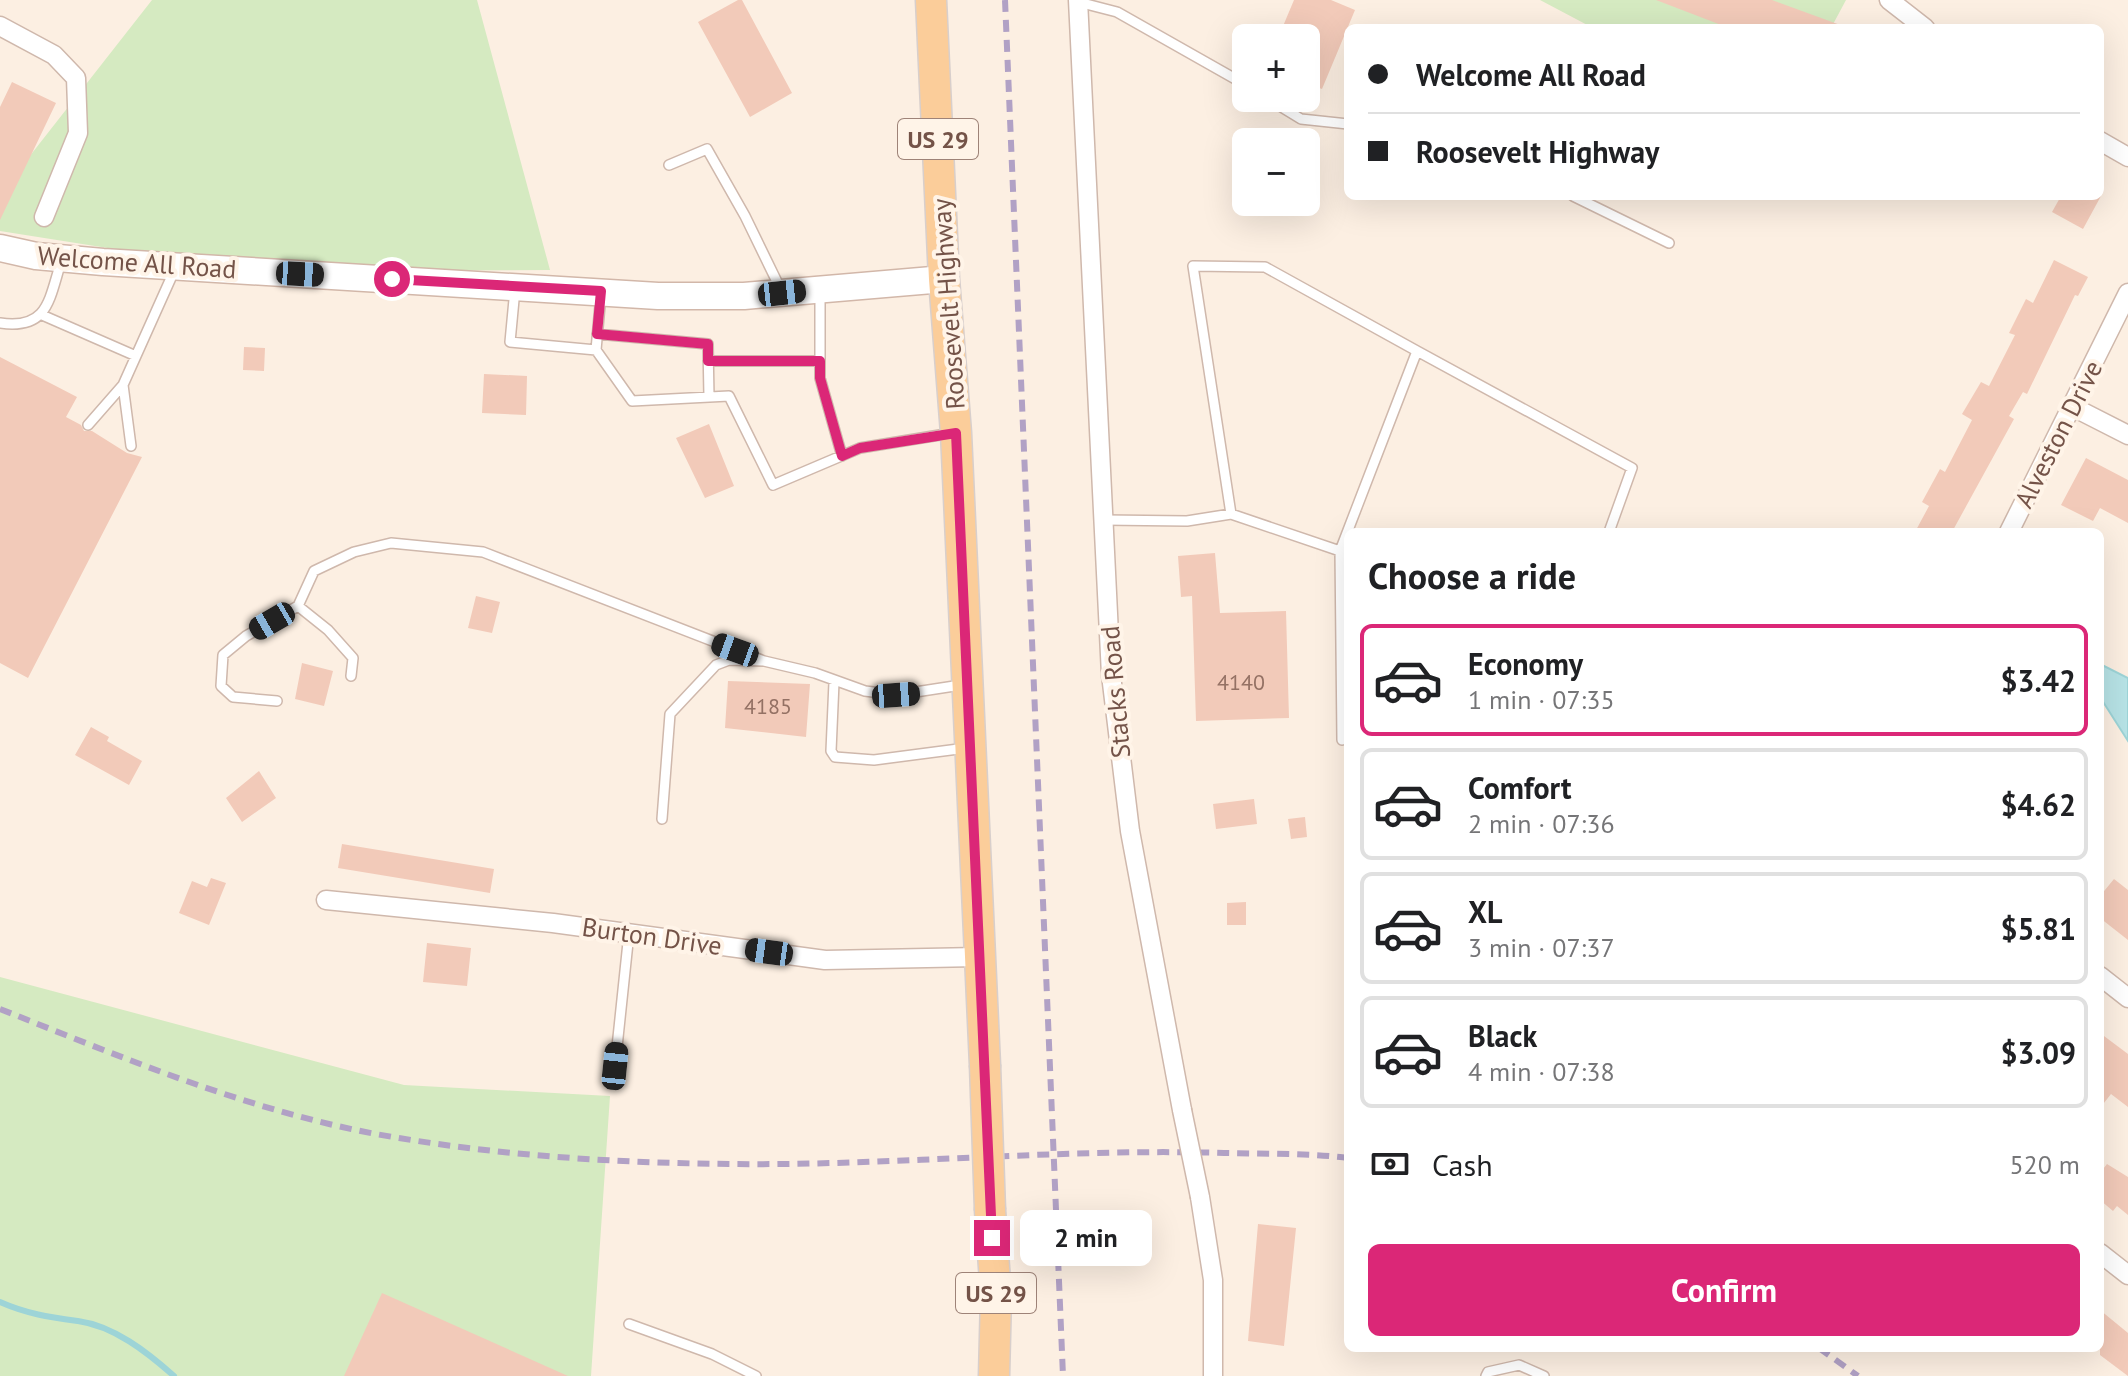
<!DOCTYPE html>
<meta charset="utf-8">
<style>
body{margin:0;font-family:"PT Sans",sans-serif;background:#f2f2f2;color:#202124;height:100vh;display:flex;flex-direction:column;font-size:30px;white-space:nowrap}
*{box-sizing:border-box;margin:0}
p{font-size:26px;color:#757577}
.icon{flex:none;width:44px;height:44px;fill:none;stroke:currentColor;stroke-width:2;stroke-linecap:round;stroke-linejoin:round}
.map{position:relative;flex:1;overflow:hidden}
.drawer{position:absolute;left:1344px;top:528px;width:760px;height:824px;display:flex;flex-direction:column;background:#fff;border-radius:12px;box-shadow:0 8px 32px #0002}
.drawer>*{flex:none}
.banner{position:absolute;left:1344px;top:24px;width:760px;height:176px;border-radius:12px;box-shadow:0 8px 32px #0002;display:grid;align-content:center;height:176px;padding:0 24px;background:#fff}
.buttons{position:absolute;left:1232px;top:24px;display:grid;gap:16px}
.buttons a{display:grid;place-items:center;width:88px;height:88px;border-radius:12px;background:#fff;box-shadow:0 8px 32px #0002;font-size:40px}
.end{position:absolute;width:36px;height:36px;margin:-18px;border:10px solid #db2777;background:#fff;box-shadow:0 0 0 4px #fff}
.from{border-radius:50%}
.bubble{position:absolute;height:56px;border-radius:12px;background:#fff;box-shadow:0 8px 32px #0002;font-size:26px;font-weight:700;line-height:56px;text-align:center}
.car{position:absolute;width:24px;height:48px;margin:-24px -12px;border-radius:10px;box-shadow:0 0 6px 2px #0007;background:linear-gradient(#222 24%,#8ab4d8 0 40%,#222 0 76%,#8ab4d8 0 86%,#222 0)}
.banner b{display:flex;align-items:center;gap:28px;height:76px;font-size:30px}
.banner b+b{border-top:2px solid #e0e0e0}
.banner i{width:20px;height:20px;background:#202124}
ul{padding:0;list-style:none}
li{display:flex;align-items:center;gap:24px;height:112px;margin:0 16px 12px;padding:0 8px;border:4px solid #e0e0e0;border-radius:12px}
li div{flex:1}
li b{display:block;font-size:30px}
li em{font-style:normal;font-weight:700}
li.on{border-color:#db2777}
li>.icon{width:72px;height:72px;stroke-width:1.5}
h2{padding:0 24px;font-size:36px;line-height:96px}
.pay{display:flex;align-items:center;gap:20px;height:88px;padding:0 24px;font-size:30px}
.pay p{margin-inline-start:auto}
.primary-button{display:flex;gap:16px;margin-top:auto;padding:16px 24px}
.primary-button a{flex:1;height:92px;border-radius:12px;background:#db2777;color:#fff;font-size:32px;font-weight:700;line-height:92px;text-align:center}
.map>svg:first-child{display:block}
</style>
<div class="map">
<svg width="2128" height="1376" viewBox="0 0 2128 1376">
<rect width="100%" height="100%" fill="#fcefe2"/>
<path fill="#d5eac1" d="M152 0H477L550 270 253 271 0 231V194Z
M1540 0H1846L1831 28H1593Z
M0 977 404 1085 610 1096 591 1376H0Z"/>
<path fill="#b7e3e6" stroke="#9dd4d7" stroke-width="2" d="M2100 664 2128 678V741L2100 697Z"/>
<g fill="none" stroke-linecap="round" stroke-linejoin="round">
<path stroke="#9dd4d7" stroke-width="6" d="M0 1302C27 1314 49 1317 78 1321 114 1326 147 1352 174 1376"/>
</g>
<path fill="#f2cab9" d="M738 0H742L792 93 750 117 698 22Z
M1294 0H1331L1355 10 1322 89 1306 83V38H1278Z
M1656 0H1772L1843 26 1729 28Z
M12 82 56 103 0 220V107Z
M2061 196H2101L2083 229 2052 212Z
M2054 260 2088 277 2078 296 2075 295 2027 394 2023 392 2009 416 2014 419 1952 532H1915L1929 506 1922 502 1940 469 1945 472 1972 420 1962 414 1981 382 1989 386 2015 335 2009 333 2026 299 2033 303Z
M244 347 265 348 264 371 243 370Z
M0 357 77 397 66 417 81 425 84 431H92L127 453 142 457 28 678 0 663Z
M484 374 527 376 526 415 482 413Z
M709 424 734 486 705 498 676 438Z
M2086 458 2128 480V523L2100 508 2093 521 2061 505Z
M1215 553 1220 613 1286 611 1289 718 1196 721 1192 596 1181 597 1178 556Z
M476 596 500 602 492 633 468 628Z
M302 663 333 671 324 706 295 699Z
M728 681 810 684 806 737 725 728Z
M91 727 109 737 107 741 142 761 129 785 75 755Z
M259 771 276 798 242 822 226 798Z
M1254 799 1257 824 1216 829 1213 804Z
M1305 817 1307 837 1291 839 1288 819Z
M342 844 494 869 490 893 338 868Z
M211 878 226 883 209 925 179 913 192 881 207 887Z
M2114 879 2128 890V940L2100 918V896Z
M1246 902V925H1227V903Z
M427 943 471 948 467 986 423 982Z
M2100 1033 2128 1054V1107L2111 1094 2100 1108Z
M2107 1164 2128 1177V1215L2117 1206 2113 1211 2100 1200V1173Z
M1258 1224 1296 1228 1284 1346 1248 1341Z
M382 1293 568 1376H344Z
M2100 1310 2128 1333V1376L2100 1355Z"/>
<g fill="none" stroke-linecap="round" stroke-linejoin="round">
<defs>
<path id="lane" d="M1078 2 1117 12 1246 85
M1267 98 1301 119 1348 124
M669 165 707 149 745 216 781 290
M1573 196 1669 243
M515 289 510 342 596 350 632 401 729 396 773 485 860 448 952 433
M820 292V378L842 456
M42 315 136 356
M0 323C48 330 49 300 61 262
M597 334 708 344 709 397
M596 350 601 294
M708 361H820
M123 385 131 446
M88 425 123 385 175 269
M1231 514 1193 266 1265 267 1417 351
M1104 520 1187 521 1231 514 1340 551 1342 740
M1348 553 1340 551 1417 351 1632 468 1609 532
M298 606 328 630 353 658 351 676
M834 682 831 751 835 757 874 760 966 748
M277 701 233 697 221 686 223 655 246 636 298 606 314 571 354 552 391 543 483 552 764 661
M662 819 670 714 716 665 729 660 764 661 815 673 865 691 896 695 961 685
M615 1066 629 933
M629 1324 712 1354 756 1376
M1486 1376 1488 1372 1519 1365 1544 1376"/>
<path id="street" d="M1078 0 1111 675 1130 831 1182 1110
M1889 0 1925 28
M0 26 54 55 76 78 78 133 44 217
M2100 141 2128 157
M2073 407 2128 435
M2009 532 2128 293
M326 900 553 923 825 960 978 957
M2100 976 2128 998
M1200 1197 1213 1280V1376
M2100 1253 2128 1275"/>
<path id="secondary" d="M0 248 36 256 103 262 658 296H744L944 279"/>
<path id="primary" d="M931 0 944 279 956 433 985 1065
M990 1210 996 1296 994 1376"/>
</defs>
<use href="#lane" stroke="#cfb8ac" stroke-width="12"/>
<use href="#street" stroke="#cfb8ac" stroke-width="21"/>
<use href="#secondary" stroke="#d2b7a9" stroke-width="29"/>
<use href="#primary" stroke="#d8cfcc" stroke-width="33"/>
<use href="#lane" stroke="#fff" stroke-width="9"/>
<use href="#street" stroke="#fff" stroke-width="18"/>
<use href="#secondary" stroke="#fff" stroke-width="26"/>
<use href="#primary" stroke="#fbcd9a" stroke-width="30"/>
<path stroke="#b1a1c5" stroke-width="6" stroke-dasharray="12 8" stroke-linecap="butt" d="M1005 0 1063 1376
M0 1009C129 1060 261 1116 399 1138 507 1156 619 1163 729 1164 894 1166 1059 1148 1224 1153 1265 1154 1307 1153 1348 1158
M1819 1348 1858 1376"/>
<defs>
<path id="street-bridge" d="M1182 1110 1200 1197"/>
<path id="primary-bridge" d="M985 1065 990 1210"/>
</defs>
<use href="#street-bridge" stroke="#cfb8ac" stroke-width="21" stroke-linecap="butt"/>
<use href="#primary-bridge" stroke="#d8cfcc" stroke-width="33" stroke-linecap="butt"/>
<use href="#street-bridge" stroke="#fff" stroke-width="18"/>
<use href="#primary-bridge" stroke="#fbcd9a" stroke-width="30"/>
</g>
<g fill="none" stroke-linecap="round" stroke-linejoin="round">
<path stroke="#db2777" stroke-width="10" d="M392 279 601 291 597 334 708 344V361H820V378L842 456 860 448 956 433 992 1238"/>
</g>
<g text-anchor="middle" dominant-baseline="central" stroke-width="8" stroke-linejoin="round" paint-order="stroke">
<g font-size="22" fill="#947164">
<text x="1241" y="682">4140</text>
<text x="768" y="706">4185</text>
</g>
<g fill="#fff4e8" stroke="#9e8378" stroke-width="2">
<rect x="898" y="119" width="80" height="40" rx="6"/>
<rect x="956" y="1273" width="80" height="40" rx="6"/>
</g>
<g font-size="24" font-weight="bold" fill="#745348">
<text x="938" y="139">US 29</text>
<text x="996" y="1293">US 29</text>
</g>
<g font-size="26" fill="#745348" stroke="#fff4e8">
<text transform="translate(137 262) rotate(4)">Welcome All Road</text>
<text transform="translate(948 304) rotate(-94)">Roosevelt Highway</text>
<text transform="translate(2058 434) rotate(-63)">Alveston Drive</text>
<text transform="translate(1115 692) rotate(-95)">Stacks Road</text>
<text transform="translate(652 936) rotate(8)">Burton Drive</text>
</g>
</g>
</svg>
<div class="buttons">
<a>+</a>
<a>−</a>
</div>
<i class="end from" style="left:392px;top:279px"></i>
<i class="end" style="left:992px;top:1238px"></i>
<div class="bubble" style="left:1020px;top:1210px;width:132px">2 min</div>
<i class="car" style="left:300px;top:274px;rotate:93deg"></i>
<i class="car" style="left:782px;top:293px;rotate:84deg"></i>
<i class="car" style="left:272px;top:621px;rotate:240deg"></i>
<i class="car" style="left:735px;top:650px;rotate:290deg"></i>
<i class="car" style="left:896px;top:695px;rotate:86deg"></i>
<i class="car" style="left:769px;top:952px;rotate:278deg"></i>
<i class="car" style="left:615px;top:1066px;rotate:6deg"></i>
<div class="banner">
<b><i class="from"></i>Welcome All Road</b>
<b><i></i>Roosevelt Highway</b>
</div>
<section class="drawer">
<h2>Choose a ride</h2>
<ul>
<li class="on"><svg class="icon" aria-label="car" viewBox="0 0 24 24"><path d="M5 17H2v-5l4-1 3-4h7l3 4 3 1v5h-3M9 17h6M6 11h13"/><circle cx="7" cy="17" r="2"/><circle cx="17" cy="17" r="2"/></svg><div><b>Economy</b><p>1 min · 07:35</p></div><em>$3.42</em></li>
<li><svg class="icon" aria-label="car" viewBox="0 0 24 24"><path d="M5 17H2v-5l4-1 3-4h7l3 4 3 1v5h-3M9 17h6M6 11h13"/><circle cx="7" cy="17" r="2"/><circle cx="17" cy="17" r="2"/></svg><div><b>Comfort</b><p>2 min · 07:36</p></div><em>$4.62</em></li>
<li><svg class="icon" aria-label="car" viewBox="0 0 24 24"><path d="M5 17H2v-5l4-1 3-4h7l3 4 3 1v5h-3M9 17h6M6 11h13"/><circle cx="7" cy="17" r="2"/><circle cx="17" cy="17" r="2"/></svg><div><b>XL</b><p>3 min · 07:37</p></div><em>$5.81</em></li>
<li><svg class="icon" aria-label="car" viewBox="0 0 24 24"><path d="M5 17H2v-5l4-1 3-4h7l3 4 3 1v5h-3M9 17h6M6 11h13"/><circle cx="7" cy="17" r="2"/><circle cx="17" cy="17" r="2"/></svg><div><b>Black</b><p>4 min · 07:38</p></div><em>$3.09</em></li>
</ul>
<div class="pay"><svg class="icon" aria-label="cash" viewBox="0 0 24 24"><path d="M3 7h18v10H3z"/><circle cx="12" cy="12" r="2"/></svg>Cash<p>520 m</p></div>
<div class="primary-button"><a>Confirm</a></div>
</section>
</div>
